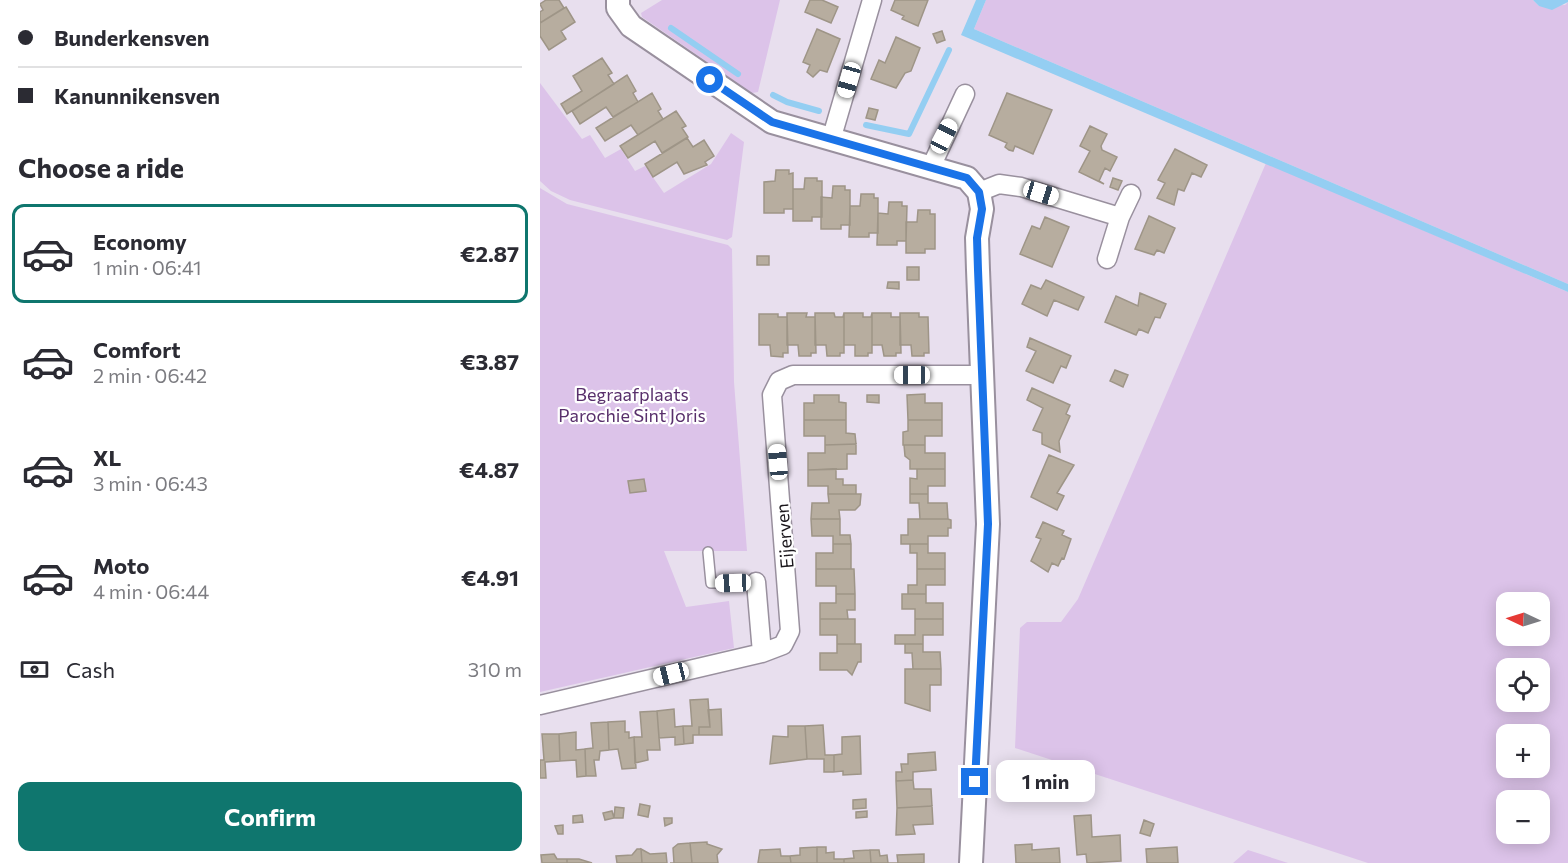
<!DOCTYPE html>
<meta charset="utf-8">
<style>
body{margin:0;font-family:Commissioner,sans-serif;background:#f2f2f3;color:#2b2b33;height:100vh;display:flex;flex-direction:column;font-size:22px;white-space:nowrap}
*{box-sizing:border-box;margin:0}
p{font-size:20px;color:#7c7c81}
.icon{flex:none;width:33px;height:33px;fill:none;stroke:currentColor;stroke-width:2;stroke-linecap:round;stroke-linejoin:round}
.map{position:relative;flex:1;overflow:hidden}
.sheet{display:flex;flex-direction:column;background:#fff;width:540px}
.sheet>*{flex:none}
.guide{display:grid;align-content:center;height:132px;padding:0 18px;background:#fff}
.needle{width:39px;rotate:274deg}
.buttons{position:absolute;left:956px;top:592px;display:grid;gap:12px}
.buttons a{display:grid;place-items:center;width:54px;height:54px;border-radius:12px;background:#fff;box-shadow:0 3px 15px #0003;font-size:30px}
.end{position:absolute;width:27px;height:27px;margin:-14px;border:8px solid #1a73e8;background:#fff;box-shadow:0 0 0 3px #fff}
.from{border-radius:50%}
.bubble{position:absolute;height:42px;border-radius:12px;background:#fff;box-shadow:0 3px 15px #0003;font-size:20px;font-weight:700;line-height:42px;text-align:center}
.car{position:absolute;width:18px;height:36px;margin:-18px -9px;border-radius:8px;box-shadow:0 0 4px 2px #0007;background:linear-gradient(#fff 24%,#345 0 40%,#fff 0 76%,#345 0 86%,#fff 0)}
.guide b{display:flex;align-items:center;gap:21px;height:57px;font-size:22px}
.guide b+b{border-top:2px solid #e1e1e2}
.guide i{width:15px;height:15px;background:#2b2b33}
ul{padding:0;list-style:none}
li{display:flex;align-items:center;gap:18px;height:99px;margin:0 12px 9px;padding:0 6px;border:3px solid transparent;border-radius:12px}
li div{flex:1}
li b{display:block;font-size:22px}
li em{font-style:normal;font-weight:700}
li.on{border-color:#0f766e}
li>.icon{width:54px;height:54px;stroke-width:1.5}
h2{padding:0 18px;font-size:27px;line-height:72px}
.pay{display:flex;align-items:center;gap:15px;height:66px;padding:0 18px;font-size:22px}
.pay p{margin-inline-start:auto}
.button{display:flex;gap:12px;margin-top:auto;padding:12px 18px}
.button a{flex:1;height:69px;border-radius:12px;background:#0f766e;color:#fff;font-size:24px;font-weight:700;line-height:69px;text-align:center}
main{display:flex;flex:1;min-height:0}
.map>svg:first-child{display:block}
</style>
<main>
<section class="sheet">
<div class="guide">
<b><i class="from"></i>Bunderkensven</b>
<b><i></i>Kanunnikensven</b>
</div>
<h2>Choose a ride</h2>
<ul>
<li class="on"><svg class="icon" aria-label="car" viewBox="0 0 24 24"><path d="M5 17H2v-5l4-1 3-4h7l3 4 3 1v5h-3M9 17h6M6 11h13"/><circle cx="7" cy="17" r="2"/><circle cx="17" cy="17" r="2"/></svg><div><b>Economy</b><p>1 min · 06:41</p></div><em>€2.87</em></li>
<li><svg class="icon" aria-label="car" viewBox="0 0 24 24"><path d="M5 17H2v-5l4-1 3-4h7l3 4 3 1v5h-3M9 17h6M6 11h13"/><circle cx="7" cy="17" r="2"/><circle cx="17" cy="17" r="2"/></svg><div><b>Comfort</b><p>2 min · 06:42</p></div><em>€3.87</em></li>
<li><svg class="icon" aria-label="car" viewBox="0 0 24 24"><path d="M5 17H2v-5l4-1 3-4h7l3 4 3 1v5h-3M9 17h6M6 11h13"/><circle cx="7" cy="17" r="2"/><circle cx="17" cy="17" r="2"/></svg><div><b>XL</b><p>3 min · 06:43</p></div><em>€4.87</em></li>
<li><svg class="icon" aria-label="car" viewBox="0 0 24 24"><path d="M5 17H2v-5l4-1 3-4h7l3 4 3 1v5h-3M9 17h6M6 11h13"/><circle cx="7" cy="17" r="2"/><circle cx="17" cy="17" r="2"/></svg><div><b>Moto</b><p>4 min · 06:44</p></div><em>€4.91</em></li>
</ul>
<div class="pay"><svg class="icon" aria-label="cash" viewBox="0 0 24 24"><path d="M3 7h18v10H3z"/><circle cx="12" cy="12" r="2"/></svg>Cash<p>310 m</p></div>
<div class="button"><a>Confirm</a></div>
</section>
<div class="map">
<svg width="1028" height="863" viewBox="0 0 1028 863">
<rect width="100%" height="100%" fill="#e8dfee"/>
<path fill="#dcc3e9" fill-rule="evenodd" d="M122 0H240L218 92 212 93 102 17 101 13Z
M446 0H993L999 6 1025 5 1028 2V284L434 29Z
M0 83 42 139 50 135 65 158 81 149 95 171 105 166 124 193 171 164 191 133 204 142 192 237 187 240 30 200 11 191 0 181Z
M726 163 1028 292V863H828L475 748 480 628 487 622H521L538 599ZM966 603H999V636H966ZM966 669H999V702H966ZM966 735H999V768H966ZM966 801H999V834H966Z
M0 188 27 204 188 245 192 249 194 382 207 551H124L146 607 189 601 194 648 0 692Z
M708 850 748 863H693Z"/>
<path fill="#94cef2" d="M436 0H446L434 29 1028 284V292L421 35Z
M993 0H1028V2L1012 10 999 6Z"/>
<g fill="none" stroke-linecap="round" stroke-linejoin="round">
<path stroke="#94cef2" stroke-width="6" d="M131 28 198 74
M233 95 247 102 279 111
M326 125 369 134 409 50"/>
</g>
<path fill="#b7ad9f" stroke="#9e9587" stroke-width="1.5" d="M6 0H19L24 8 0 23V12L3 10 0 4Z
M270 0H282L298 7 291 23 265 12Z
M355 0H388L378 26 362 19 364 16 351 10Z
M26 7 35 22 21 31 26 39 9 50 0 36V23Z
M277 29 300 39 287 72 280 70 273 77 267 72 270 65 263 62Z
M402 31 405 40 397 43 393 34Z
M356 37 380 48 371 71 365 73 356 88 331 79 339 60 345 63Z
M62 58 72 73 68 75 74 84 27 114 21 104 42 91 33 76Z
M87 75 96 91 93 93 98 102 73 117 66 107 40 124 32 111Z
M112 93 121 109 118 111 123 119 98 135 91 125 65 141 56 128Z
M467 93 512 110 493 154 475 146 473 151 469 150 465 147 467 143 449 135Z
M329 108 338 110 335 120 326 118Z
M136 111 146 126 142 128 148 137 122 153 115 141 88 158 80 146Z
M550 126 567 134 561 146 562 150 577 157 570 171 565 168 559 181 564 184 539 172 550 151 540 146Z
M147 138 153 147 164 140 174 156 165 162 167 165 144 174 137 162 113 177 105 164Z
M635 149 667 165 661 177 652 173 644 191 638 189 634 205 617 198 625 183 618 180Z
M236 170H249V174L253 173V209H244V213H224V182L235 181Z
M265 178H277V181H282V217H272V221H253V189H264Z
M573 178 582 181 578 190 570 187Z
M293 186H305V190H310V225H301V229H281V197L292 198Z
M321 194H334V198H338V233H329V237H309L310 206H320Z
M349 202H362V206H367L366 241H357V245H337L338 213 348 214Z
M378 210H390V214H395V249H385V253H366V222H377Z
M609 216 635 228 624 253 617 250 614 255 595 249Z
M505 217 529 227 512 267 480 254 492 226 500 229Z
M217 256H229V265H217Z
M367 267H379V280H367Z
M506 280 544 297 538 310 514 300 507 316 482 304 491 285 501 289Z
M348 282H359V289L347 288Z
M600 293 626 304 620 318 615 317 608 333 599 329 596 335 565 322 576 296 598 306Z
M247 313 248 353H243V357L231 356 230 345H219V314H238V317H247Z
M247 313H267L266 317H275V313L276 353H271V356H259L258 345H247Z
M275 313H294L295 317H303L304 313V353H300V356H287L286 345H275Z
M304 313H323V317H331L332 313V353H328V356H315V345H304Z
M332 313H351V317H360V313L361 353H356V356H344L342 345H332Z
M360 313H379V317H388L389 353H384V356H372L371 345H360Z
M490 338 531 356 526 368 521 366 513 383 486 371 496 351 487 347Z
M575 370 588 375 583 387 570 381Z
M492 388 530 405 526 414 530 416 519 441 520 452 502 444V433L493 430 503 408 487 400Z
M385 394V403H402V420H368L367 395Z
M274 395H299V402L306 403V420H264V403H274Z
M327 395H339V403L327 402Z
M264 420H306V433L315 434 316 444 285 445V436H264Z
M368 420H402V436H385V445H363V432L368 431Z
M316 444V454H307V469L268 470V453H285V445Z
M364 445H385V453H405V469H370V460L365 456Z
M509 455 534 465 517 493 524 496 517 510 491 497Z
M296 469V479H303V485H316V494H288V486H268V470Z
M377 469H405V486H388V494H370V478L377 479Z
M104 479 106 491 90 493 88 481Z
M288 494H321L320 505 315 510H299L300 519H271L272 503H289Z
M370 494H388V503H407L408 519H380L379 503H370Z
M271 519H300V535H310L311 544H293V536H272Z
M368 519H408L411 520V528H408V536H388V544H361V535H368Z
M503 522 524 531 522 535 531 539 524 559 522 558 518 566 512 563 508 572 491 561 501 539 496 537Z
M293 544H311V569H276V553H293Z
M370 544H388V553H405V569H377V553H370Z
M276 569H314L315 594H296V586H276Z
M377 569H405V585H386V594H368V585H377Z
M296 594H315V610H307L308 619H280V603H296Z
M362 594H386V603H403V619H375V609H362Z
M280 619H315V644H297V635H280Z
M375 619H403V635H383V644H355V635H375Z
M297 644H321V662H318L312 675 307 670H280V653H297Z
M365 644H383V652H400L401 669H373L372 653H365Z
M365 669H401V685H390V711L365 703Z
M168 699 170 727H159V735H153V743L144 744 143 726H152L150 700Z
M134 709 135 727 143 726 144 744 135 745V737L119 738 117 711Z
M181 709 182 735H159V727H170L168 710Z
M117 711 120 750H107L108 760 95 763 94 737H102L100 712Z
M85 721V732H89V738L94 737 96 768 82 769 78 749 69 750 68 722Z
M68 722 69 750 60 751 59 760H54L56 776H46L45 749 53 748 51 723Z
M283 725 285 755H294V772H284V759H267L265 726Z
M248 726H265L267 759 230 764 233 736 248 737Z
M36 732V750L45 749 46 776 37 777 36 760 20 761 19 734Z
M2 734H19L20 761 5 762 6 778H0V760H4Z
M320 736 321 774 303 775V771L294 772V755L302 754V737Z
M395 752 396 770 373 772V780L356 781V772H362L361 764H368V754Z
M373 780 374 789H391L392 806 357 808 356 781Z
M326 799V808L313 809V800Z
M100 804 110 806 108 817 98 815Z
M392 806 393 824 373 825 375 834 356 835 357 808Z
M75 807 84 808 83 818H74Z
M72 811 74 818 65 820 63 813Z
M327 811V817L316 818V812Z
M42 815 43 822 33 823V816Z
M551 815 552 837 580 835 581 861 547 863 546 854 537 855 534 816Z
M124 818H132V823L125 826Z
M604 820 614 824 610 836 600 833Z
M23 825V834H18L15 826Z
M167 842V844L182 849 177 855 178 863H152L150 843Z
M150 843 152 863H130H134L133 848 138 844Z
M492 844V850L519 848 520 863H476L475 845Z
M277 847H286V853L294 852V859H304V863H277Z
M277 847V863H251L250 856 260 855V848Z
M637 847 638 863H607L606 849Z
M97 849H101L102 863H77L76 856 92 855Z
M101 849 110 854 126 853 127 863H102Z
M240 849 241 856H250L251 863H218L220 850Z
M330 850H339L340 856 347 855 348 863H358H331Z
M330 850 331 863H304V859L314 858 313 851Z
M14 854 17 859H27V863H2L1 855Z
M384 854V863H358L357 855Z
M27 859H39L52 863H27Z"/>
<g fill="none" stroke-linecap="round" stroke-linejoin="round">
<defs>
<path id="service" d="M168 552 171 583 216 582"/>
<path id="minor" d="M291 140 332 0
M391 167 425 94
M439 192 459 184 481 187 580 217
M567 259 580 217 591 194
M216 582 222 653
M0 705 222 653 243 645 250 631 232 395 239 381 253 375H443"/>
<path id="tertiary" d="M78 0V8L91 26 232 122 427 178 439 192 442 209 437 238 438 270 448 524 431 863"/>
</defs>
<use href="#service" stroke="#99909e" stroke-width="12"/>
<use href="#minor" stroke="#99909e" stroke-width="21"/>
<use href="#tertiary" stroke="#99909e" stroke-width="26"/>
<use href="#service" stroke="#fff" stroke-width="9"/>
<use href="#minor" stroke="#fff" stroke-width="18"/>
<use href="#tertiary" stroke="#fff" stroke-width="22"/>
</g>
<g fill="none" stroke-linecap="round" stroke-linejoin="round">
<path stroke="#1a73e8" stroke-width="8" d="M170 80 232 122 427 178 439 192 442 209 437 238 438 270 448 524 435 782"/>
</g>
<g text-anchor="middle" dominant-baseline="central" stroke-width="4.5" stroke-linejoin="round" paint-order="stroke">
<g font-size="18" fill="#582f6b" stroke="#fff">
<text x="92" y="394">Begraafplaats<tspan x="92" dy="21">Parochie Sint Joris</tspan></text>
</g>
<g font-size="18" fill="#1b171c" stroke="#fff">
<text transform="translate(244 536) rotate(-95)">Eijerven</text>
</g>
</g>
</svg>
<div class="buttons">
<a><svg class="needle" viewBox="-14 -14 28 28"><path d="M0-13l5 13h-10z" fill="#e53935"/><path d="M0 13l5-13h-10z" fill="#7c7c81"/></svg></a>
<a><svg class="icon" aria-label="locate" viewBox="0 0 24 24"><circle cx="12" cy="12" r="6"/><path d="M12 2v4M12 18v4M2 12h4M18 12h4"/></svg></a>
<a>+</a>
<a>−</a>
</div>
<i class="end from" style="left:170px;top:80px"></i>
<i class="end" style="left:435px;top:782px"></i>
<div class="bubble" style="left:456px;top:760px;width:99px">1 min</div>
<i class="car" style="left:309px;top:80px;rotate:196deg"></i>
<i class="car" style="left:404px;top:136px;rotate:27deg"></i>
<i class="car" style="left:501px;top:193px;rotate:107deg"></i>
<i class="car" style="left:372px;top:375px;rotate:270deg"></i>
<i class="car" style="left:238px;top:462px;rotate:355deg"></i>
<i class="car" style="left:193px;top:583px;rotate:268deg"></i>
<i class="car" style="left:131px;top:674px;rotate:256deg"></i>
</div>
</main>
